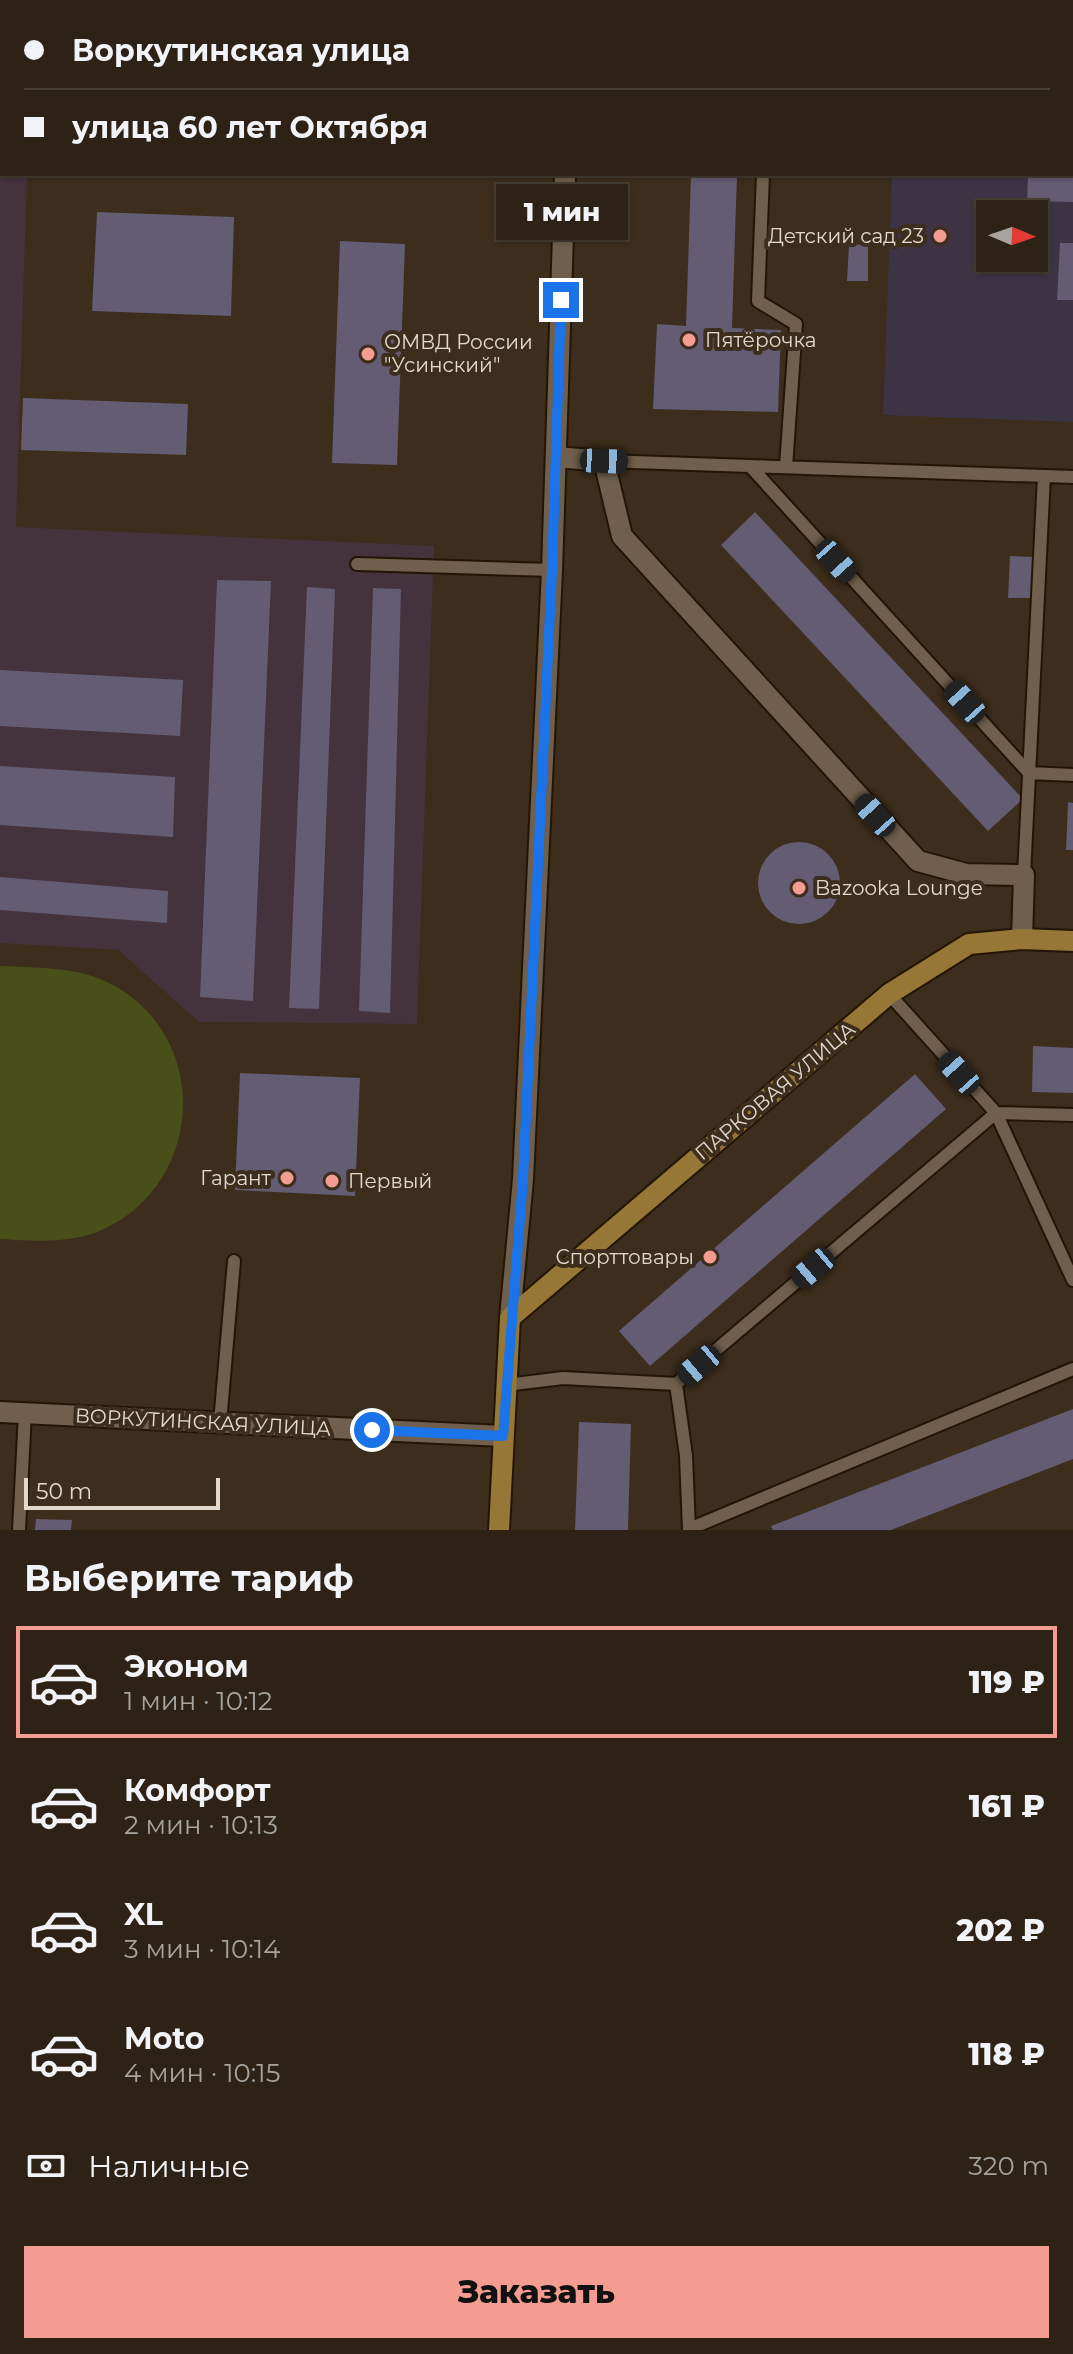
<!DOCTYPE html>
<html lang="ru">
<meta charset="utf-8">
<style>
body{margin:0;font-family:Montserrat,sans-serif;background:#392f22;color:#f1f3f6;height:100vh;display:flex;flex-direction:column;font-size:30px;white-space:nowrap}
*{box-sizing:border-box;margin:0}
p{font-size:26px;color:#a7a4a0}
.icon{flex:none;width:44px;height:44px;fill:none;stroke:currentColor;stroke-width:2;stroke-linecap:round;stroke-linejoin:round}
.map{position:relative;height:1530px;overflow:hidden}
.drawer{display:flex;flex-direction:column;background:#2d2215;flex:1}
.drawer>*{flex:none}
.banner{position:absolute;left:0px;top:0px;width:1074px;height:176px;box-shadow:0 2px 6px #0004,0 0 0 2px #483f34;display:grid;align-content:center;height:176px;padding:0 24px;background:#2d2215}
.needle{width:52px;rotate:92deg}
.buttons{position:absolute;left:976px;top:200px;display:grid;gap:16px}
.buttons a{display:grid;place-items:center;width:72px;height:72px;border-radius:0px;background:#2d2215;box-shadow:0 2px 6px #0004,0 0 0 2px #483f34;font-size:40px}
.scale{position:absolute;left:24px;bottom:20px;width:196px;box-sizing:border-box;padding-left:8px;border:4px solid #e3dacf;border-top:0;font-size:22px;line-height:28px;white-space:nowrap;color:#e3dacf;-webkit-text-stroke:6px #3c2d1c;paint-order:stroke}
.end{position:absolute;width:36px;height:36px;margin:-18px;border:10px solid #1a73e8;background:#fff;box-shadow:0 0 0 4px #fff}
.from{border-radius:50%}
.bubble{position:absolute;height:56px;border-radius:0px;background:#2d2215;box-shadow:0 2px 6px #0004,0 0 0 2px #483f34;font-size:26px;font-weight:800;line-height:56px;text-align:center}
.car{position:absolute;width:24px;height:48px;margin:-24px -12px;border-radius:10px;box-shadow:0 0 6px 2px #0007;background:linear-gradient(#222 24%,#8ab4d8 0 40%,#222 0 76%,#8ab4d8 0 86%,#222 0)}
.banner b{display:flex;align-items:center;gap:28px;height:76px;font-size:30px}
.banner b+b{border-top:2px solid #483f34}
.banner i{width:20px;height:20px;background:#f1f3f6}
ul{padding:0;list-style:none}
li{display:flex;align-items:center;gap:24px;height:112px;margin:0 16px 12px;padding:0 8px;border:4px solid transparent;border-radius:0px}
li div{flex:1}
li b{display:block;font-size:30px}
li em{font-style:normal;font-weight:800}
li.current{border-color:#f59c92}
li>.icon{width:72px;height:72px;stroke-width:1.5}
h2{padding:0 24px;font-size:36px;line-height:96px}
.pay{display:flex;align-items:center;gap:20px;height:88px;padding:0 24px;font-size:30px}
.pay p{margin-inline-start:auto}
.button{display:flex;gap:16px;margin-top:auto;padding:16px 24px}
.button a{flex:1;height:92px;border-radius:0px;background:#f59c92;color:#111;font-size:32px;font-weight:800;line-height:92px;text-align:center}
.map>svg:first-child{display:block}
</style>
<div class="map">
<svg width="1073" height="1530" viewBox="0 0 1073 1530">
<rect width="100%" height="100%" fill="#3c2d1c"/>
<path fill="#44323c" d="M0 0H428L2 2V174H27L16 527 434 546 417 1024 199 1022 118 950 0 943Z"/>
<path fill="#3c3444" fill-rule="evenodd" d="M1073 12V422L883 415 892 174H1072ZM990 214H1034V258H990Z"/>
<path fill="#484f19" d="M0 966C38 968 78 966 113 985 212 1039 204 1184 102 1230 69 1244 34 1241 0 1239Z"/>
<path fill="#635c72" d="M691 174H737L732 328 781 330 778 412 653 409 657 324 686 326Z
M1028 174H1073V202L1027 201Z
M97 212 234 217 231 316 92 311Z
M340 241 405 244 397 465 332 463Z
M1060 243H1073V300H1057Z
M849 244 868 245V281H847Z
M23 398 188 404 186 455 21 450Z
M755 512 1023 799 988 831 721 545Z
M1010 556 1033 557 1032 598H1008Z
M217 580 271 581 253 1001 200 997Z
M307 587 335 589 319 1009 289 1008Z
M373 588 401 589 390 1013 359 1011Z
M0 670 183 680 180 736 0 726Z
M0 766 175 777 173 837 0 825Z
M1068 802 1073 803V850H1066Z
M758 883a41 41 0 1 1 82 0a41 41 0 1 1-82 0Z
M0 877 168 891 167 923 0 910Z
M1033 1046 1073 1048V1093L1032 1092Z
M240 1073 360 1078 355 1196 235 1190Z
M915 1074 946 1109 650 1366 619 1331Z
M1073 1409V1459L891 1530H773L771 1526Z
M579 1422 631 1424 628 1530H575Z
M36 1519 72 1520 71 1530H35Z"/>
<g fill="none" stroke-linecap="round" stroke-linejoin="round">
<defs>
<path id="service" d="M770 2V0
M763 174 758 301 796 324 786 467
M604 461 1073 477
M750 466 1029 773 1073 775
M357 564 552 570
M1024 875 1044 476
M889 994 996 1113 1073 1115
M676 1384 996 1113 1073 1280
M506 1385 563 1378 676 1384 686 1456 689 1530
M220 1423 234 1261
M689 1529 1073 1369
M19 1530 25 1413"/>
<path id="minor" d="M556 457 604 461 622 536 918 861 966 874 1024 875 1022 939
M0 1412 503 1436"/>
<path id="tertiary" d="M571 2V0
M510 1318 523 1179 552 570 565 174"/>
<path id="secondary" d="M499 1530 510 1318 889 994 969 944 1022 939 1073 941"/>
</defs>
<use href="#service" stroke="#231505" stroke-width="16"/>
<use href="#minor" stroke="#231505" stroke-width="24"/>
<use href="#tertiary" stroke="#231505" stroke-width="24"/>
<use href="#secondary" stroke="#231505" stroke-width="24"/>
<use href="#service" stroke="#705f4c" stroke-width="12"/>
<use href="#minor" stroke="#705f4c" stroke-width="20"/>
<use href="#tertiary" stroke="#705f4c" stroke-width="20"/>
<use href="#secondary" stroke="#967735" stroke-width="20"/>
</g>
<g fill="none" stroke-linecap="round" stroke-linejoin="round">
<path stroke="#1a73e8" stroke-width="10" d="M372 1430 503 1436 523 1179 552 570 561 300"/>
</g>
<g fill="#f59c92" stroke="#3c2d1c" stroke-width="3">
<circle cx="940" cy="236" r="8"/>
<circle cx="689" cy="340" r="8"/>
<circle cx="368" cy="354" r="8"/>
<circle cx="799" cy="888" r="8"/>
<circle cx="287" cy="1178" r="8"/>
<circle cx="332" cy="1181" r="8"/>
<circle cx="710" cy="1257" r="8"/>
</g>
<g text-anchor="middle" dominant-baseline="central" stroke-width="8" stroke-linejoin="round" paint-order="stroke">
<g font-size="20" fill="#e3dacf" stroke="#3c2d1c" text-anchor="start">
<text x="924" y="236" text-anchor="end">Детский сад 23</text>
<text x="705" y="340">Пятёрочка</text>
<text x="384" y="342">ОМВД России<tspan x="384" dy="23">"Усинский"</tspan></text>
<text x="815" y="888">Bazooka Lounge</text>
<text x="271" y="1178" text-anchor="end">Гарант</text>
<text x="348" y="1181">Первый</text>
<text x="694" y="1257" text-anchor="end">Спорттовары</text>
</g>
<g font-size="20" fill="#e3dacf" stroke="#3c2d1c">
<text transform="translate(775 1091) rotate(-40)">ПАРКОВАЯ УЛИЦА</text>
<text transform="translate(203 1422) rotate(3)">ВОРКУТИНСКАЯ УЛИЦА</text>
</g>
</g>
</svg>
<div class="buttons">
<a><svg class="needle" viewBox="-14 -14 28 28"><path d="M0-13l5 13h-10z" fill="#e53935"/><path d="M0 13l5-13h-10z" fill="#a7a4a0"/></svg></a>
</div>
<div class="scale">50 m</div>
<i class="end from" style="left:372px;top:1430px"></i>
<i class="end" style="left:561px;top:300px"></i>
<div class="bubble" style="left:496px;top:184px;width:132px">1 мин</div>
<i class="car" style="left:604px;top:461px;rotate:92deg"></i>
<i class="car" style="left:836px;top:561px;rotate:138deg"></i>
<i class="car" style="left:965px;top:702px;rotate:318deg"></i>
<i class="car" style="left:875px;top:815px;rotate:318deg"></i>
<i class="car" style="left:959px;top:1073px;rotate:318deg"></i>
<i class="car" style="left:813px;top:1268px;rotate:230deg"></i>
<i class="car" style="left:699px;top:1365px;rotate:230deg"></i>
<div class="banner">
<b><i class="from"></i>Воркутинская улица</b>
<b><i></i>улица 60 лет Октября</b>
</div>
</div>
<section class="drawer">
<h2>Выберите тариф</h2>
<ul>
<li class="current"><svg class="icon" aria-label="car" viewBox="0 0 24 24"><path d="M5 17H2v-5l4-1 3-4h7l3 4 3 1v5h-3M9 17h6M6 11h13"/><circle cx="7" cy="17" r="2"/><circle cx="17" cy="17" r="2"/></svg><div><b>Эконом</b><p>1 мин · 10:12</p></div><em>119 ₽</em></li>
<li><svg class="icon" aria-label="car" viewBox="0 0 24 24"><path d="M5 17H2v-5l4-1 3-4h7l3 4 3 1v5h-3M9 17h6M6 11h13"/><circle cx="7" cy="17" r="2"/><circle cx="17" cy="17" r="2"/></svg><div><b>Комфорт</b><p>2 мин · 10:13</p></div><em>161 ₽</em></li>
<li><svg class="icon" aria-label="car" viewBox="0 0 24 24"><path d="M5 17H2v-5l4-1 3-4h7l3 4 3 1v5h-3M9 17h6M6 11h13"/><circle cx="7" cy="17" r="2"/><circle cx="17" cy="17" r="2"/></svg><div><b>XL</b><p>3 мин · 10:14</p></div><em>202 ₽</em></li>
<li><svg class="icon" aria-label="car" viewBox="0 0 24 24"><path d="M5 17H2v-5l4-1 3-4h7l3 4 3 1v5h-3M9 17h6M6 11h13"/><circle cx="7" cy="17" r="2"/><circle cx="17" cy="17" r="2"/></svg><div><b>Moto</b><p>4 мин · 10:15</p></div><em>118 ₽</em></li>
</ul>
<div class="pay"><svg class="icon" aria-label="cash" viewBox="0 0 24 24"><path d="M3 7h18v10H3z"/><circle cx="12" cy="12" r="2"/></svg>Наличные<p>320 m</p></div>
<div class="button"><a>Заказать</a></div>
</section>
